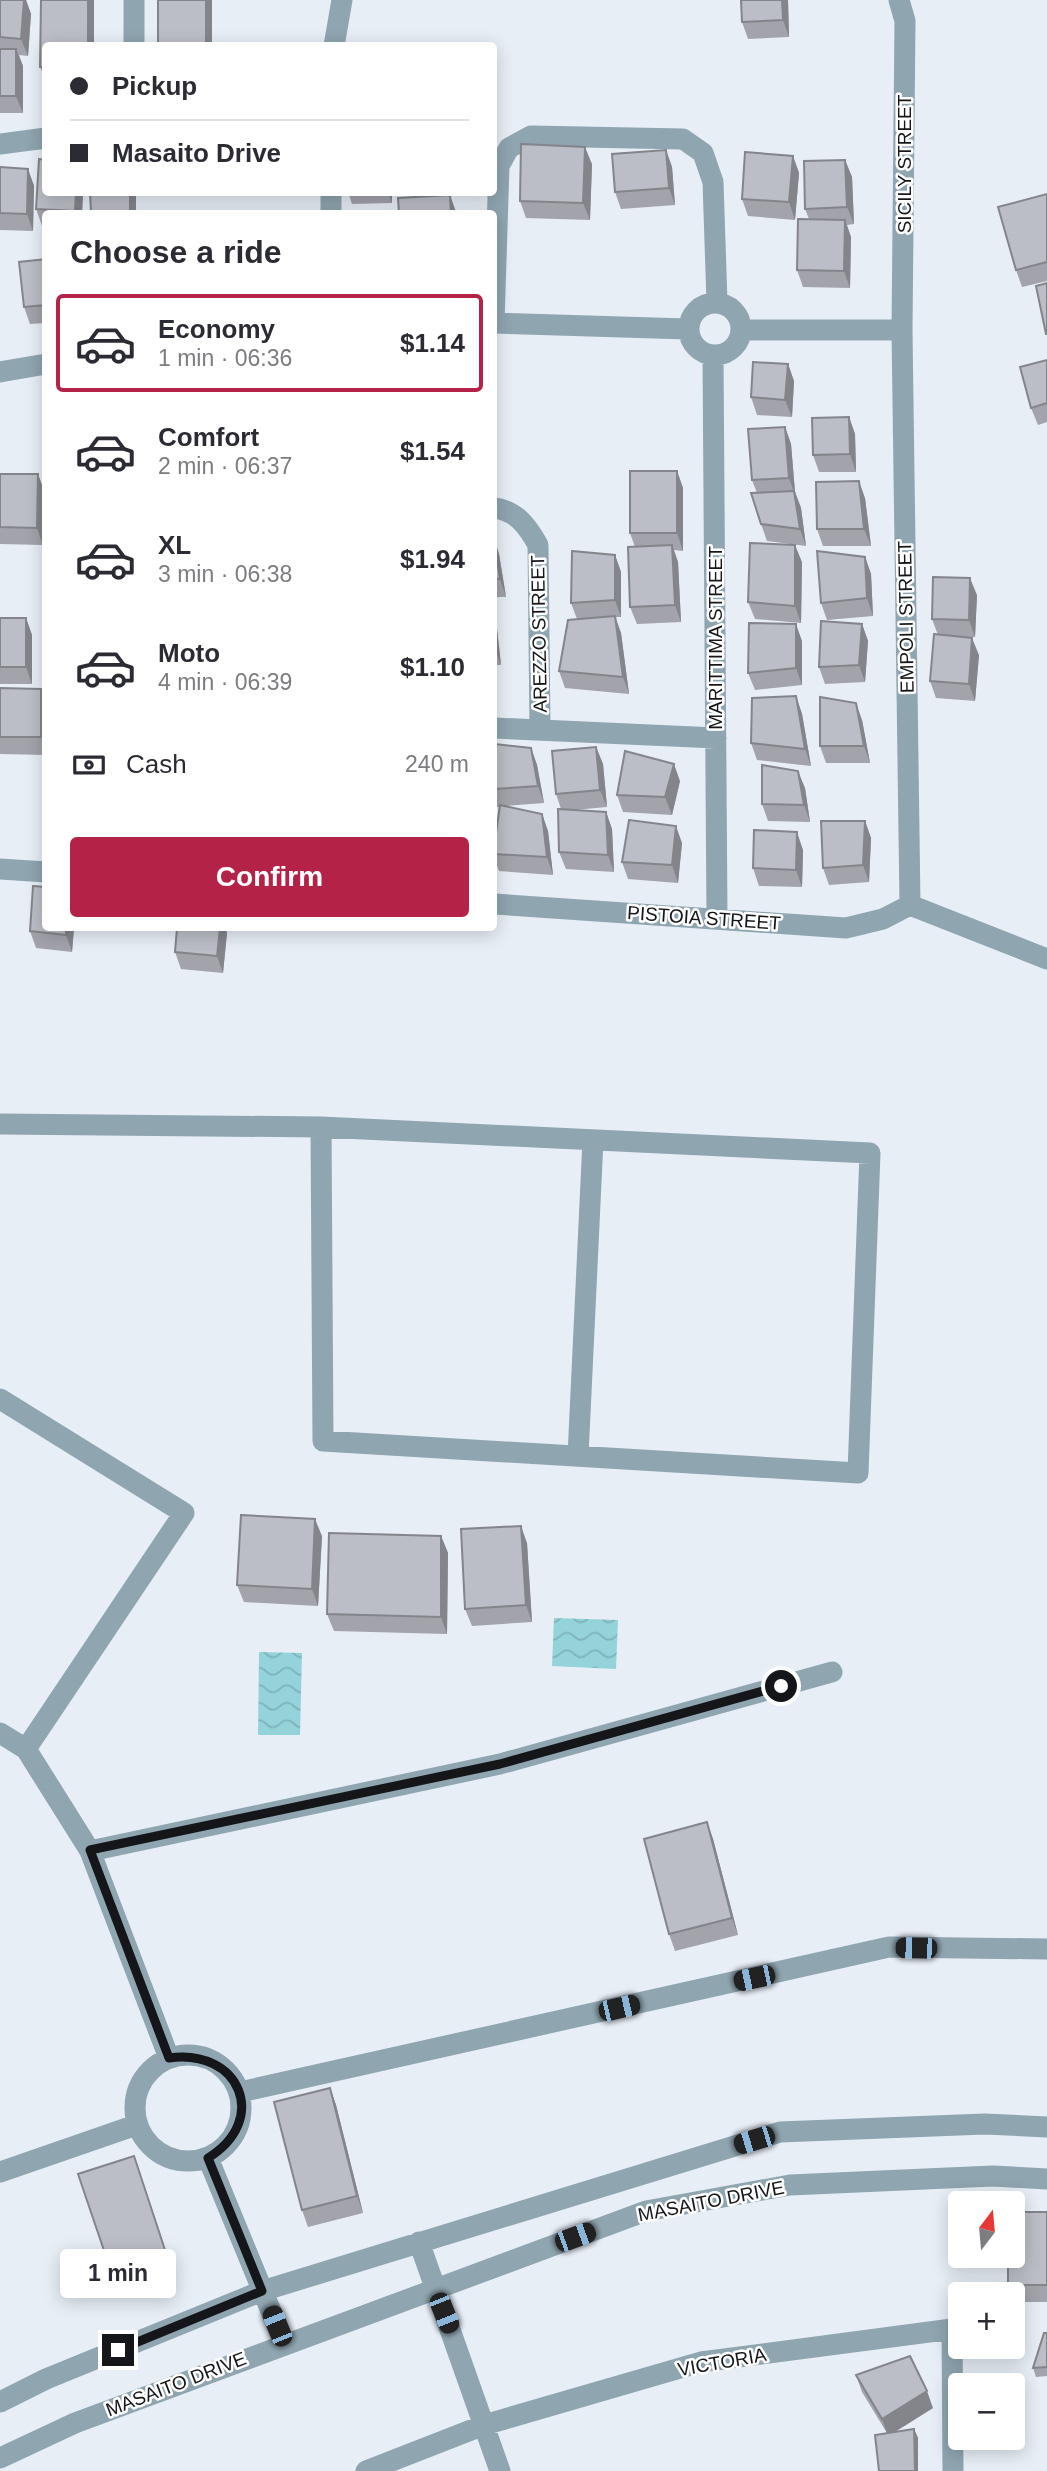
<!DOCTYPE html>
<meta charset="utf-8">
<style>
body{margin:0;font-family:Helvetica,sans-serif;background:#f7f7f7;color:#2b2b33;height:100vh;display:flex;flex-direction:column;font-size:26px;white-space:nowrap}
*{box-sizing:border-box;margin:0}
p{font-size:23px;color:#7c7c81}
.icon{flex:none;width:38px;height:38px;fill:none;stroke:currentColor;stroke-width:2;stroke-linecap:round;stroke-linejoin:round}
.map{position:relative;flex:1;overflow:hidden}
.panel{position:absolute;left:42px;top:210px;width:455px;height:721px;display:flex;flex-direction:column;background:#fff;border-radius:7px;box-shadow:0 4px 18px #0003}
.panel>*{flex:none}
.guide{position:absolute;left:42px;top:42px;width:455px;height:154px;border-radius:7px;box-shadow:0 4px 18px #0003;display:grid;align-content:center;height:154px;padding:0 28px;background:#fff}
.needle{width:46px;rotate:16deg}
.fabs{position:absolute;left:948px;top:2191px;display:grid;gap:14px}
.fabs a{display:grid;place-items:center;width:77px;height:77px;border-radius:7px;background:#fff;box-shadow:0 4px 18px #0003;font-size:35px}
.end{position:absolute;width:32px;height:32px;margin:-16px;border:9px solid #141619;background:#fff;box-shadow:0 0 0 4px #fff}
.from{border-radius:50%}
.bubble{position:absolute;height:49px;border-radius:7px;background:#fff;box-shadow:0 4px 18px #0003;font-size:23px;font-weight:800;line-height:49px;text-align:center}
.car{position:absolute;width:21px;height:42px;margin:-21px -10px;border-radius:9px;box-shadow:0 0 5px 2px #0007;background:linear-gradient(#222 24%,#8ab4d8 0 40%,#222 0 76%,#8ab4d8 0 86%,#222 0)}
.guide b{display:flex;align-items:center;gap:24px;height:66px;font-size:26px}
.guide b+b{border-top:2px solid #e1e1e2}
.guide i{width:18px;height:18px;background:#2b2b33}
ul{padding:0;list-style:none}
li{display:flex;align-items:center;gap:21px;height:98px;margin:0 14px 10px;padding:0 14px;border:4px solid transparent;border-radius:7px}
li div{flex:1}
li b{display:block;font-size:26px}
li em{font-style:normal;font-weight:800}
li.selected{border-color:#b42248}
li>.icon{width:63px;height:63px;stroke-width:1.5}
h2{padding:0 28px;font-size:32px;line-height:84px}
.pay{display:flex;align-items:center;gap:18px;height:77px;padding:0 28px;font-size:26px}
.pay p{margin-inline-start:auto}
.cta{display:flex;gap:14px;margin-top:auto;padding:14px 28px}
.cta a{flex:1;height:80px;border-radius:7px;background:#b42248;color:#fff;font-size:28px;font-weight:800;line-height:80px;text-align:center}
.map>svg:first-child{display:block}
</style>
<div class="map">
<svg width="1047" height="2471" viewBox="0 0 1047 2471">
<defs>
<pattern id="water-waves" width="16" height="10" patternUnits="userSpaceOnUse" patternTransform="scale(1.75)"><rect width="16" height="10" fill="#93d3d9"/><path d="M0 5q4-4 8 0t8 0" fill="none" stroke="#7eb4ba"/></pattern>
</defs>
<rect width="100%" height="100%" fill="#e7eef6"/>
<path fill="url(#water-waves)" d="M554 1618 618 1620 616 1669 552 1666Z
M259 1652 302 1653 300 1735H258Z"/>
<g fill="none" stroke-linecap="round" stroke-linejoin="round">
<path stroke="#8fa5b0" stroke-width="21" d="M899 0 905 21 902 330 910 905
M134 46V0
M334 46 342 0
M0 144 46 138
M331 214V192
M689 329a26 26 0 1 1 52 0a26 26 0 1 1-52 0Z
M494 323 499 166 509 148 531 136 683 139 703 153 713 182 717 302
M494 323 687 329
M742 330H902
M713 356 717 919
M0 372 46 364
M494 508C516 510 528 527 538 545L540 730
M494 728 716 738
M0 869 46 872
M494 904 846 928 883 919 910 905
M910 905 1047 959
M0 1124 321 1127 870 1153 858 1473 323 1441 321 1127
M0 1399 184 1513 26 1749
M578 1456 593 1140
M0 1733 26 1749 90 1851 169 2058
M90 1851 500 1764 832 1672
M135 2108a53 53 0 1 1 106 0a53 53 0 1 1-106 0Z
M240 2092 889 1947 1047 1949
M208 2158 284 2343
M0 2172 136 2125
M419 2242 500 2471
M0 2402 46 2379 262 2291 780 2132 985 2124 1047 2127
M0 2458 75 2423 646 2211 790 2185 993 2176 1047 2179
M366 2471 484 2425 701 2362 952 2329 953 2471"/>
</g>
<path fill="#a2a3ab" d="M0 0H26L31 14 28 56 19 55 23 66V113H0Z
M41 0H94V46H46V81L40 67Z
M741 0H788L789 37 748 39 742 22Z
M666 150 672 167 675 205 621 209 615 192Z
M793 156 799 173 795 220 748 216 742 199Z
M845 160 852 177 854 224 847 225 851 237 850 288 803 287 797 270 809 219 805 209Z
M592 164 590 220 526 218 520 201Z
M0 167 28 169 34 186 33 231 0 230Z
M46 192H83L82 214H46V227L42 226 36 209Z
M348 192H392V203L352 204Z
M1047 194V281L1022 287 1016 270Z
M46 259V323L30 324 24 307Z
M1047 360V422L1038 425 1031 408Z
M788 364 794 381 792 417 757 415 751 397Z
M849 417 855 434 856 472H819L813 455Z
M785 427 791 444 795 492 801 508 806 546 767 541 761 524 757 493 752 480Z
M677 471 683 488V551L674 550 678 562 681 622 637 624 630 607 635 547 630 533Z
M0 474H38L44 491 43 545 0 544Z
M865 498 871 546H823L817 529Z
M494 538 499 554 506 597H494Z
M615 555 621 572V617H615L621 633 629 694 565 688 559 671 577 619 571 603Z
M865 557 871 574 873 616 827 620 821 603Z
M802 562 801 623 755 619 748 602Z
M977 595 975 637H964L979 655 975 701 936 698 930 681 938 635 932 619Z
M0 618H26L32 635V684H0Z
M494 619 497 629 501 665H494Z
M862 624 868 641 865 682 825 684 819 667Z
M802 641V685L755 690 748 673Z
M0 688 41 689 46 701V755L0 754Z
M796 696 802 714 811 766 757 760 751 743Z
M862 720 870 763H826L820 746Z
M596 747 603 764 607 807 574 810 606 812 612 829 614 872 566 869 559 852 561 809 556 794Z
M531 748 537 765 544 803 506 806 542 814 548 831 553 875 499 871 494 858V847L500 807H497L494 798V762Z
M680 781 672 815 623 812 617 795Z
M805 788 810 822 768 821 762 804Z
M865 821 871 838 869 882 829 885 823 868Z
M682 843 678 883 628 879 622 862Z
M803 850 802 887 759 886 753 868Z
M46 928H74L72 952 36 948 30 931Z
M177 928H225L227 933 223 973 181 969 175 952Z
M322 1536 318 1606 244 1602 237 1585Z
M441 1536 448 1553 447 1634 334 1631 327 1614Z
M527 1543 532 1622 472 1626 465 1609Z
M707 1822 713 1839 738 1935 675 1951 669 1934Z
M330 2088 336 2105 363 2213 308 2227 302 2210Z
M134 2156 174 2276 119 2294 113 2277Z
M1047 2212V2302H1014L1013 2294H1011L1008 2285Z
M1047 2333V2376L1036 2377 1033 2368Z
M856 2375 933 2408 895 2432 914 2429 918 2438V2471H879L887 2433 862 2392Z"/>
<path fill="#84858b" d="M24 0H26L31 14 28 56 21 39Z
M88 0H94V46H88Z
M206 0H212V46H206Z
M782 0H788L789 37 783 20Z
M16 49 23 66V113L16 96Z
M585 147 592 164 590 220 583 203Z
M666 150 672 167 675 205 669 188Z
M793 156 799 173 795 220 789 202Z
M845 160 852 177 854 224 847 207Z
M28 169 34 186 33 231 27 214Z
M76 192H83L82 214H76L75 211Z
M130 192H136V214H131Z
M388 192H392V203Z
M450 195 456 212V214H451Z
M845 220 851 237 850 288 844 271Z
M788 364 794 381 792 417 785 400Z
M849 417 855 434 856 472 850 454Z
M785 427 791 444 795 492 801 508 806 546 800 529 795 495 789 478Z
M677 471 683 488V551L677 533Z
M38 474 44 491 43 545 37 528Z
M859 481 865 498 871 546 864 529Z
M494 538 499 554 506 597 500 579Z
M672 545 678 562 681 622 675 605Z
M795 545 802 562 801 623 795 606Z
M615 555 621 572V617L615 600Z
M865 557 871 574 873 616 867 598Z
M970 578 977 595 975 637 969 620Z
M615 616 621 633 629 694 623 677Z
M26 618 32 635V684L26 667Z
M494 619 497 629 501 665 495 648Z
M796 624 802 641V685L796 668Z
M862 624 868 641 865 682 859 665Z
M972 638 979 655 975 701 969 684Z
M41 689 46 701V750L41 737Z
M796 696 802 714 811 766 805 749Z
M856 703 862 720 870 763 864 746Z
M596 747 603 764 607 807 600 790Z
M531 748 537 765 544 803 538 786Z
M674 764 680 781 672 815 665 797Z
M798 771 805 788 810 822 804 805Z
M606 812 612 829 614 872 608 855Z
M542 814 548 831 553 875 547 857Z
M865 821 871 838 869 882 863 865Z
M676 826 682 843 678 883 672 865Z
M797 832 803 850 802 887 796 870Z
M66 928H74L72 952 66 935Z
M220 928H225L227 933 223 973 217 956Z
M315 1519 322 1536 318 1606 312 1589Z
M521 1526 527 1543 532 1622 526 1605Z
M441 1536 448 1553 447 1634 441 1617Z
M707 1822 713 1839 738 1935 732 1918Z
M330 2088 336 2105 363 2213 357 2196Z
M927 2391 933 2408 888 2436 882 2419Z
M914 2429 918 2438V2471H915Z"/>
<path fill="#bcbec7" stroke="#84858b" stroke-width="2" d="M0 0H24L21 39 0 37Z
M41 0H88V46H46V67H40Z
M158 0H206V46H158Z
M741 0H782L783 20 742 22Z
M0 49H16V96H0Z
M521 144 585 147 583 203 520 201Z
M666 150 669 188 615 192 612 154Z
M745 152 793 156 789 202 742 199Z
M39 159 46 160V192H76L75 211 36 209Z
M845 160 847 207 805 209 804 161Z
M0 167 28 169 27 214 0 213Z
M90 192H130V213H91Z
M1047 194V262L1016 270 998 207Z
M450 195 451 214H399L398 198Z
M798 219 845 220 844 271 797 270Z
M46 259V305L24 307 19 262Z
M1047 283V334H1046L1036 286Z
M1047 360V403L1031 408 1020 367Z
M753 362 788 364 785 400 751 397Z
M849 417 850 454 813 455 812 418Z
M785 427 789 478 752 480 748 429Z
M630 471H677V533H630Z
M0 474H38L37 528 0 527Z
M859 481 864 529H817L816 482Z
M794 491 800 529 761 524 751 493Z
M494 540 500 579H494Z
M750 543 795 545V606L748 602Z
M672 545 675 605 630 607 628 547Z
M572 551 615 555V600L571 603Z
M817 551 865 557 867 598 821 603Z
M933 577 970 578 969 620 932 619Z
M615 616 623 677 559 671 568 620Z
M0 618H26V667H0Z
M821 621 862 624 859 665 819 667Z
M749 623 796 624V668L748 673Z
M934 634 972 638 969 684 930 681Z
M0 688 41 689V737H0Z
M796 696 805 749 751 743 752 698Z
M820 697 856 703 864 746H820Z
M495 744 531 748 538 786 494 789V762Z
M596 747 600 790 556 794 552 751Z
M625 751 674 764 665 797 617 795Z
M762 765 798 771 804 805 762 804Z
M500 805 542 814 547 857 494 854V847Z
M558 809 606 812 608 855 559 852Z
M629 820 676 826 672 865 622 862Z
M821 821H865L863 865 823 868Z
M754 830 797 832 796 870 753 868Z
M33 886 46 887V928H66V935L30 931Z
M177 928H220L217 956 175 952Z
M241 1515 315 1519 312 1589 237 1585Z
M521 1526 526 1605 465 1609 461 1529Z
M329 1533 441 1536V1617L327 1614Z
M707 1822 732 1918 669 1934 644 1839Z
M330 2088 357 2196 302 2210 274 2102Z
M134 2156 168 2259 113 2277 78 2174Z
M1013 2212H1047V2285H1008V2256H1013Z
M1044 2333H1047V2367L1033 2368Z
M910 2356 927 2391 882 2419 856 2375Z
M914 2429 915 2471H879L875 2435Z"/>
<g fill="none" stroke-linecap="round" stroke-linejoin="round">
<path stroke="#141619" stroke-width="9" d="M118 2350 262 2291 208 2158C270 2120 240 2048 169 2058L90 1850 500 1764 781 1686"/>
</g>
<g text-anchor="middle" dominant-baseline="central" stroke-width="5" stroke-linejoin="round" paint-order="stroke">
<g font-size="19" fill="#141619" stroke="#fff">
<text transform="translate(904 164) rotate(-90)">SICILY STREET</text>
<text transform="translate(906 617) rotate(-91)">EMPOLI STREET</text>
<text transform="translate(539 634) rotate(-91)">AREZZO STREET</text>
<text transform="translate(715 638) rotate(-90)">MARITTIMA STREET</text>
<text transform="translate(704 918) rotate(4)">PISTOIA STREET</text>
<text transform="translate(711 2201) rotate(-11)">MASAITO DRIVE</text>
<text transform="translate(722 2362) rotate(-10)">VICTORIA</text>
<text transform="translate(176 2384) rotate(-21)">MASAITO DRIVE</text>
</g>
</g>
</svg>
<div class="fabs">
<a><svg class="needle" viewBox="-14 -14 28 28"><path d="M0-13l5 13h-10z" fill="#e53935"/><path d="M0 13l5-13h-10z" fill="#7c7c81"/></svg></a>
<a>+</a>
<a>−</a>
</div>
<i class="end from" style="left:781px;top:1686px"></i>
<i class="end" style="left:118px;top:2350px"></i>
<div class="bubble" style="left:60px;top:2249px;width:116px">1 min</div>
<i class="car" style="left:916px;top:1948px;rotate:271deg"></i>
<i class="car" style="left:754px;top:1978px;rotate:258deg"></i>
<i class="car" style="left:619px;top:2008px;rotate:77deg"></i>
<i class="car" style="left:754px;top:2140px;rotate:253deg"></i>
<i class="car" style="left:575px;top:2237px;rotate:70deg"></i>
<i class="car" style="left:444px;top:2313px;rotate:158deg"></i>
<i class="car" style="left:277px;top:2326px;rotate:338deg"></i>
<div class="guide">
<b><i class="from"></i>Pickup</b>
<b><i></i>Masaito Drive</b>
</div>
<section class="panel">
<h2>Choose a ride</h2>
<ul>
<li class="selected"><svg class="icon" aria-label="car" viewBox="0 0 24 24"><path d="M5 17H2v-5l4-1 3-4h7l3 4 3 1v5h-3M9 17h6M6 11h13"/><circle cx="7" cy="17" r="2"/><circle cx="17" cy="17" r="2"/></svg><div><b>Economy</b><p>1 min · 06:36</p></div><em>$1.14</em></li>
<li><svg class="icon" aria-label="car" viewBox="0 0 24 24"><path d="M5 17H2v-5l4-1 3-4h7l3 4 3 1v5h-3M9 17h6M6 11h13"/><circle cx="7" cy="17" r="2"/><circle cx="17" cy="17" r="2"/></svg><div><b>Comfort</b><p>2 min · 06:37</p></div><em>$1.54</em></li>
<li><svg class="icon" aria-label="car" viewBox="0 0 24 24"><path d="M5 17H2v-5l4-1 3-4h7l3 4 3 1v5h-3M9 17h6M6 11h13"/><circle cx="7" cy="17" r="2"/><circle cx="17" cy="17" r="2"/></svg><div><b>XL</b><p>3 min · 06:38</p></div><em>$1.94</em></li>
<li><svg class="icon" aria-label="car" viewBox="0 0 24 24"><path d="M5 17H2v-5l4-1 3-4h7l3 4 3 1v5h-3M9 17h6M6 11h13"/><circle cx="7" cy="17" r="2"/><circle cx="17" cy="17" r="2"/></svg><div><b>Moto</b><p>4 min · 06:39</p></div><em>$1.10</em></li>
</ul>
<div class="pay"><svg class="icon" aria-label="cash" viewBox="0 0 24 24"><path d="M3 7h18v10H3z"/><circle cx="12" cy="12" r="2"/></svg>Cash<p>240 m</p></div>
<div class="cta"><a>Confirm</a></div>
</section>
</div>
